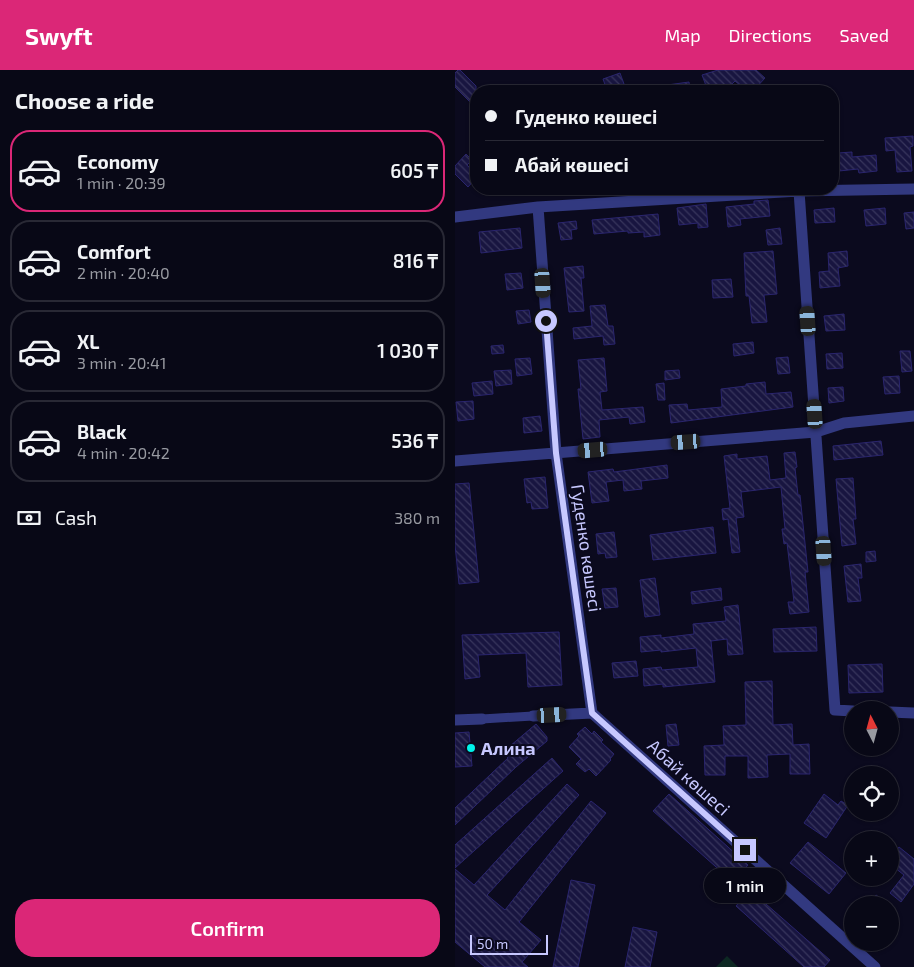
<!DOCTYPE html>
<meta charset="utf-8">
<style>
body{margin:0;font-family:"Exo 2",sans-serif;background:#161623;color:#f1f3f6;height:100vh;display:flex;flex-direction:column;font-size:19px;white-space:nowrap}
*{box-sizing:border-box;margin:0}
p{font-size:16px;color:#989aa1}
.icon{flex:none;width:28px;height:28px;fill:none;stroke:currentColor;stroke-width:2;stroke-linecap:round;stroke-linejoin:round}
.map{position:relative;flex:1;overflow:hidden}
.details{display:flex;flex-direction:column;background:#080816;width:455px}
.details>*{flex:none}
.top-card{position:absolute;left:15px;top:15px;width:369px;height:110px;border-radius:20px;box-shadow:0 1px 4px #0004,0 0 0 1px #292935;display:grid;align-content:center;height:110px;padding:0 15px;background:#080816}
.needle{width:32px;rotate:354deg}
.tools{position:absolute;left:389px;top:631px;display:grid;gap:10px}
.tools a{display:grid;place-items:center;width:55px;height:55px;border-radius:50%;background:#080816;box-shadow:0 1px 4px #0004,0 0 0 1px #292935;font-size:25px}
.scale{position:absolute;left:15px;bottom:12px;width:78px;box-sizing:border-box;padding-left:5px;border:2px solid #c7c8ff;border-top:0;font-size:14px;line-height:18px;white-space:nowrap;color:#c7c8ff;-webkit-text-stroke:4px #0b0a1e;paint-order:stroke}
.end{position:absolute;width:22px;height:22px;margin:-11px;border:6px solid #c7c8ff;background:#111;box-shadow:0 0 0 2px #111}
.from{border-radius:50%}
.bubble{position:absolute;height:35px;border-radius:18px;background:#080816;box-shadow:0 1px 4px #0004,0 0 0 1px #292935;font-size:16px;font-weight:600;line-height:35px;text-align:center}
.car{position:absolute;width:15px;height:30px;margin:-15px -8px;border-radius:6px;box-shadow:0 0 4px 1px #0007;background:linear-gradient(#222 24%,#8ab4d8 0 40%,#222 0 76%,#8ab4d8 0 86%,#222 0)}
.top-card b{display:flex;align-items:center;gap:18px;height:48px;font-size:19px}
.top-card b+b{border-top:1px solid #292935}
.top-card i{width:12px;height:12px;background:#f1f3f6}
ul{padding:0;list-style:none}
li{display:flex;align-items:center;gap:15px;height:82px;margin:0 10px 8px;padding:0 5px;border:2px solid #292935;border-radius:20px}
li div{flex:1}
li b{display:block;font-size:19px}
li em{font-style:normal;font-weight:600}
li.current{border-color:#db2777}
li>.icon{width:45px;height:45px;stroke-width:1.5}
h2{padding:0 15px;font-size:22px;line-height:60px}
.pay{display:flex;align-items:center;gap:12px;height:55px;padding:0 15px;font-size:19px}
.pay p{margin-inline-start:auto}
.action{display:flex;gap:10px;margin-top:auto;padding:10px 15px}
.action a{flex:1;height:58px;border-radius:20px;background:#db2777;color:#fff;font-size:20px;font-weight:600;line-height:58px;text-align:center}
header{display:flex;align-items:center;gap:30px;box-sizing:border-box;height:70px;padding:0 25px;background:#db2777;color:#fff}
header strong{font-size:24px}
nav{display:flex;gap:28px;margin-inline-start:auto;font-size:18px}
main{display:flex;flex:1;min-height:0}
.map>svg:first-child{display:block}
</style>
<header>
<strong>Swyft</strong>
<nav><a>Map</a><a>Directions</a><a>Saved</a></nav>
</header>
<main>
<section class="details">
<h2>Choose a ride</h2>
<ul>
<li class="current"><svg class="icon" aria-label="car" viewBox="0 0 24 24"><path d="M5 17H2v-5l4-1 3-4h7l3 4 3 1v5h-3M9 17h6M6 11h13"/><circle cx="7" cy="17" r="2"/><circle cx="17" cy="17" r="2"/></svg><div><b>Economy</b><p>1 min · 20:39</p></div><em>605 ₸</em></li>
<li><svg class="icon" aria-label="car" viewBox="0 0 24 24"><path d="M5 17H2v-5l4-1 3-4h7l3 4 3 1v5h-3M9 17h6M6 11h13"/><circle cx="7" cy="17" r="2"/><circle cx="17" cy="17" r="2"/></svg><div><b>Comfort</b><p>2 min · 20:40</p></div><em>816 ₸</em></li>
<li><svg class="icon" aria-label="car" viewBox="0 0 24 24"><path d="M5 17H2v-5l4-1 3-4h7l3 4 3 1v5h-3M9 17h6M6 11h13"/><circle cx="7" cy="17" r="2"/><circle cx="17" cy="17" r="2"/></svg><div><b>XL</b><p>3 min · 20:41</p></div><em>1 030 ₸</em></li>
<li><svg class="icon" aria-label="car" viewBox="0 0 24 24"><path d="M5 17H2v-5l4-1 3-4h7l3 4 3 1v5h-3M9 17h6M6 11h13"/><circle cx="7" cy="17" r="2"/><circle cx="17" cy="17" r="2"/></svg><div><b>Black</b><p>4 min · 20:42</p></div><em>536 ₸</em></li>
</ul>
<div class="pay"><svg class="icon" aria-label="cash" viewBox="0 0 24 24"><path d="M3 7h18v10H3z"/><circle cx="12" cy="12" r="2"/></svg>Cash<p>380 m</p></div>
<div class="action"><a>Confirm</a></div>
</section>
<div class="map">
<svg width="459" height="897" viewBox="0 0 459 897">
<defs>
<pattern id="building-back-hatch" width="6" height="6" patternUnits="userSpaceOnUse" patternTransform="scale(1.25)"><rect width="6" height="6" fill="#181540"/><path d="M-1 5l2 2M0 0l6 6M5-1l2 2" fill="none" stroke="#38365d"/></pattern>
</defs>
<rect width="100%" height="100%" fill="#0b0a1e"/>
<path fill="#0d2823" d="M272 886 283 897H261Z"/>
<path fill="url(#building-back-hatch)" stroke="#2a256e" d="M3 0H5L21 16V38L0 17V3Z
M263 0H301L310 8 298 21H292L280 11 270 21H253L247 5Z
M165 3 169 14 152 20 148 9Z
M234 12 235 21H205V16Z
M458 66V76L455 77 457 101 442 102 440 80 431 81 430 68Z
M397 82V87L421 85 422 101 404 103 403 99 384 101 383 83Z
M11 84 17 90 12 95 21 104V108L13 117 0 104V96Z
M313 130 315 146 285 149 286 155 273 157 271 137 299 134V131Z
M251 134 253 157 243 158V153L224 155 222 138Z
M379 138 380 152 360 153 359 140Z
M430 138 431 154 411 156 409 140Z
M459 142V158L451 159 449 143Z
M203 144 205 165 189 167V162L173 163V161L139 164 137 150Z
M121 151 122 159 116 160 117 169 106 170 103 153Z
M65 158 67 178 26 183 24 162Z
M325 158 327 174 313 175 311 160Z
M318 181 322 224 309 225 312 252 297 253 294 226H291L289 183Z
M392 181 393 196 383 198 385 216 365 218 364 202 374 201 373 183Z
M128 196 129 208H126L129 241 114 242 109 198Z
M66 203 68 218 52 220 50 204Z
M276 209 278 227 258 228 257 210Z
M150 235 153 256H158L160 274 149 275 148 266 119 269 118 258 137 256 135 236Z
M74 240 76 252 63 254 61 241Z
M389 244 390 260 371 261 369 246Z
M298 272 299 283 279 286 278 274Z
M48 275 49 283 37 284 36 276Z
M445 281H455L457 301 447 302Z
M387 283 388 298 372 299 371 284Z
M333 287 335 303 323 304 321 288Z
M75 288 77 304 62 306 60 289Z
M149 288 152 321 145 322 147 340 188 337 190 352 175 354 174 347 144 350 145 367 128 369 123 319H126L123 290Z
M56 300 57 314 41 316 39 301Z
M224 300 225 308 210 310V301Z
M444 306 445 323 430 324 428 307Z
M37 311 38 324 19 326 17 313Z
M310 312 311 324 336 322 338 337 216 353 214 335 232 334 233 340 267 337 266 319 291 316V314Z
M209 313 210 330H203L201 314Z
M388 317 389 331 374 333 373 318Z
M18 331 19 349 3 351 1 332Z
M85 346 87 361 69 363 68 348Z
M426 371 428 385 379 390 378 376Z
M340 382 342 397 340 398 343 425H345L353 502H350L354 542 335 544 333 532H339L332 473 329 474 327 459H330L326 417 286 422 289 447 281 448 285 482 277 483 273 449 268 450 267 439 275 438 269 386 282 384V389L312 386 315 410 331 408 329 383Z
M212 395 213 408 186 411 187 419 169 421 168 410 151 412 154 431 137 433 133 402 158 399 159 402Z
M90 407 93 438 77 439 76 432 72 433 69 409Z
M398 408 401 449H398L401 474 387 476 381 409Z
M14 413 24 512 4 514 0 475V414Z
M258 457 261 483 198 490 195 465Z
M159 462 162 487 151 488 150 483 143 484 141 464Z
M420 481 421 491 411 492V482Z
M406 494 407 508H403L406 531 393 532 389 496Z
M200 508 205 545 190 547 185 510Z
M161 518 163 537 150 538 147 519Z
M266 518 267 530 237 534 236 522Z
M283 535 288 584 273 585 272 569 256 571 260 612 208 617V614L189 616 188 599 206 597 207 600 243 597 241 578 206 582V580L186 582 185 567 206 565V568L239 564 238 554 271 551 269 537Z
M361 557 362 581 319 582 318 559Z
M104 562 107 615 73 617 71 583 23 585 25 607 10 609 7 565Z
M181 591 183 606 159 608 157 593Z
M427 594 428 622 394 623 393 595Z
M317 611 318 655 337 654 338 675 354 674 355 704H335V684L312 685 313 707 293 708V686H270V705H250L249 676 269 675 268 656 291 655 290 612Z
M81 654 92 667V671L61 697 0 755V738L53 688 48 682Z
M221 654 224 675 213 676 211 655Z
M130 657 137 664 139 661 148 670 146 672 159 684 155 689 156 690 141 706 134 699 130 702 121 694 126 689 114 677 124 666 122 664Z
M14 662 17 696 0 697V663Z
M97 688 108 701 0 798V775Z
M112 714 124 725 32 825 50 840 136 731 151 743 64 852 86 870 67 892 73 897H30L0 872V799L19 815Z
M214 724 293 795 278 812 198 741Z
M369 724 383 735 386 731 393 735 371 768 349 753Z
M353 772 391 803 374 824 335 793Z
M444 777 459 789V814L446 832 435 823 449 805 435 794V788Z
M116 810 140 815 123 897H98Z
M295 820 375 890 369 897H349L281 836Z
M421 825 434 835H413Z
M178 857 202 862 195 897H170Z"/>
<g fill="none" stroke-linecap="round" stroke-linejoin="round">
<path stroke="#323980" stroke-width="9" d="M27 649 78 646"/>
<path stroke="#323980" stroke-width="11" d="M344 121 380 640 398 641
M83 137 101 383 137 643
M0 147 83 137 344 121 459 119
M0 391 361 362 389 353 459 346
M435 642 459 643
M137 643 420 897
M78 646 137 643
M0 650 27 649"/>
</g>
<g fill="none" stroke-linecap="round" stroke-linejoin="round">
<path stroke="#c7c8ff" stroke-width="6" d="M91 251 101 383 137 643 290 780"/>
</g>
<circle fill="#00f2ea" stroke="#0b0a1e" stroke-width="2" cx="16" cy="678" r="5"/>
<g text-anchor="middle" dominant-baseline="central" stroke-width="4" stroke-linejoin="round" paint-order="stroke">
<g font-size="18" fill="#c7c8ff" stroke="#0b0a1e">
<text transform="translate(132 478) rotate(82)">Гуденко көшесі</text>
<text transform="translate(234 707) rotate(42)">Абай көшесі</text>
</g>
<g font-size="18" font-weight="bold" fill="#c7c8ff" stroke="#0b0a1e" text-anchor="start">
<text x="26" y="678">Алина</text>
</g>
</g>
</svg>
<div class="tools">
<a><svg class="needle" viewBox="-14 -14 28 28"><path d="M0-13l5 13h-10z" fill="#e53935"/><path d="M0 13l5-13h-10z" fill="#989aa1"/></svg></a>
<a><svg class="icon" aria-label="locate" viewBox="0 0 24 24"><circle cx="12" cy="12" r="6"/><path d="M12 2v4M12 18v4M2 12h4M18 12h4"/></svg></a>
<a>+</a>
<a>−</a>
</div>
<div class="scale">50 m</div>
<i class="end from" style="left:91px;top:251px"></i>
<i class="end" style="left:290px;top:780px"></i>
<div class="bubble" style="left:249px;top:798px;width:82px">1 min</div>
<i class="car" style="left:88px;top:213px;rotate:176deg"></i>
<i class="car" style="left:353px;top:251px;rotate:356deg"></i>
<i class="car" style="left:360px;top:344px;rotate:356deg"></i>
<i class="car" style="left:231px;top:372px;rotate:266deg"></i>
<i class="car" style="left:138px;top:380px;rotate:265deg"></i>
<i class="car" style="left:369px;top:481px;rotate:176deg"></i>
<i class="car" style="left:97px;top:645px;rotate:87deg"></i>
<div class="top-card">
<b><i class="from"></i>Гуденко көшесі</b>
<b><i></i>Абай көшесі</b>
</div>
</div>
</main>
